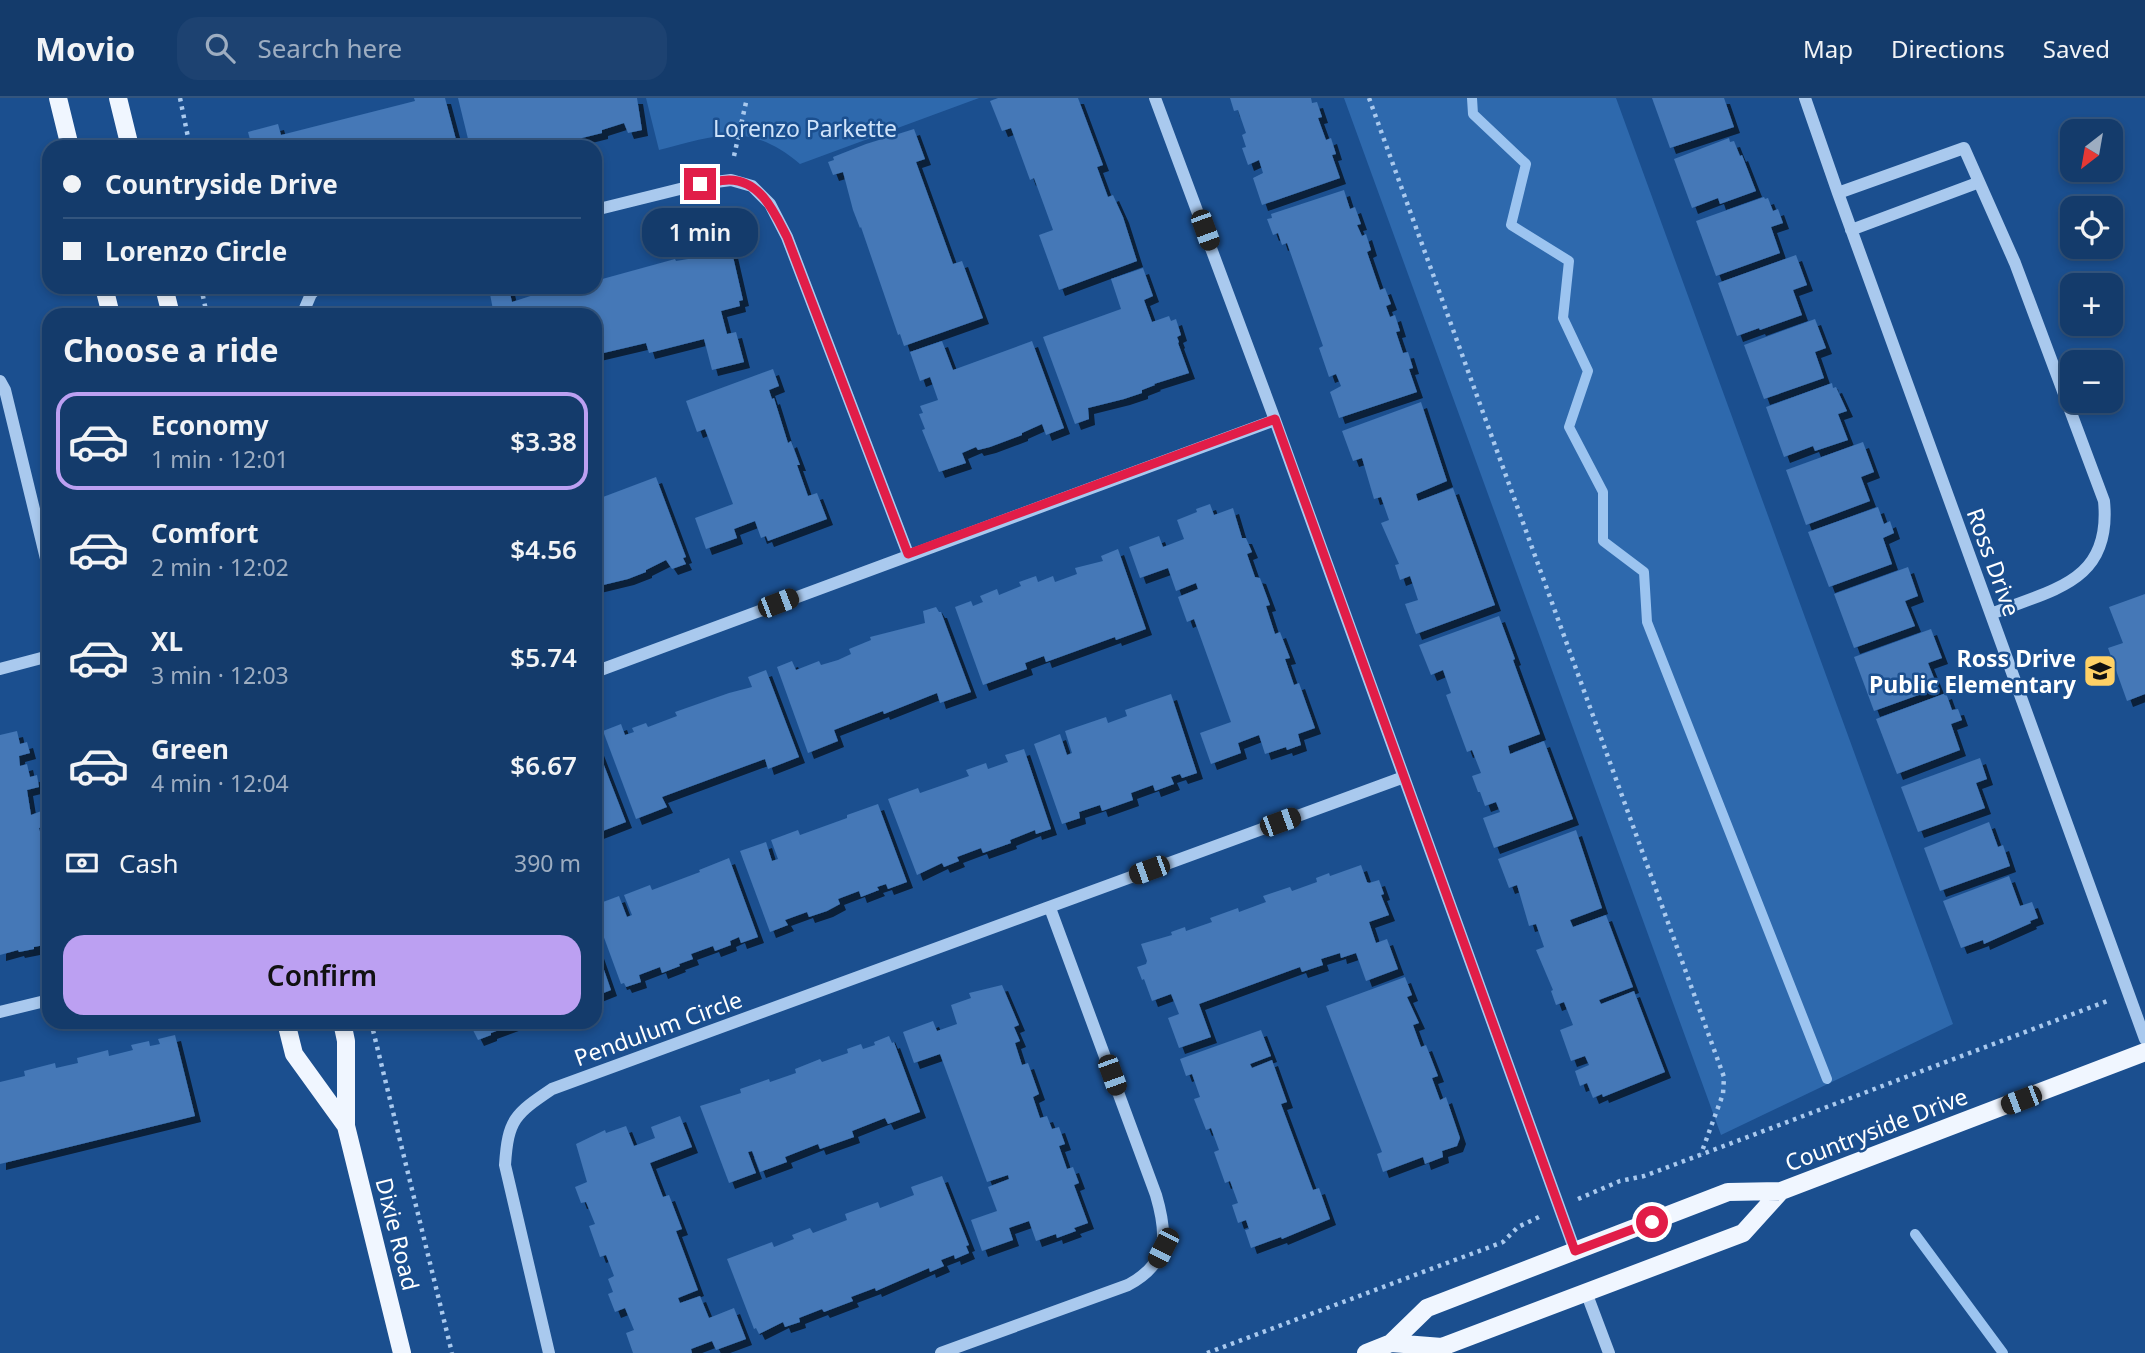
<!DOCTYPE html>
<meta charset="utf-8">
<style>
body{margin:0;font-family:"Noto Sans",sans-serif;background:#1d4271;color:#f1f3f6;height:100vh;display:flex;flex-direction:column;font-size:26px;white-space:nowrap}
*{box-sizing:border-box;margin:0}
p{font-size:23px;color:#9dadc1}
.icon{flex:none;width:38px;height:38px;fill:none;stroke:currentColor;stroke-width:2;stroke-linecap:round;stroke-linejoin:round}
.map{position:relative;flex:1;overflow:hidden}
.panel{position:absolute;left:42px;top:210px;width:560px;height:721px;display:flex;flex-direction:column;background:#143b6b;border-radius:21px;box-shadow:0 4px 10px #0003,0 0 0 2px #33557e}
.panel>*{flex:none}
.banner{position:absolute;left:42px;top:42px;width:560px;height:154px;border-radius:21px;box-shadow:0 4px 10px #0003,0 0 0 2px #33557e;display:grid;align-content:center;height:154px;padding:0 21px;background:#143b6b}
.needle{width:46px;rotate:211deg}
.controls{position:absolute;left:2060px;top:21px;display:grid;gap:14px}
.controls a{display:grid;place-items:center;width:63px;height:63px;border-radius:14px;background:#143b6b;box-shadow:0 4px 10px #0003,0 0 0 2px #33557e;font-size:35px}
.end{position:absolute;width:32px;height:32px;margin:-16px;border:9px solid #e11d48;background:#fff;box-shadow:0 0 0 4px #fff}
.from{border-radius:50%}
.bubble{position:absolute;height:49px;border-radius:21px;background:#143b6b;box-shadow:0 4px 10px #0003,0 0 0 2px #33557e;font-size:23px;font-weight:600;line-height:49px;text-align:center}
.car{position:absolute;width:21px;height:42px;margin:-21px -10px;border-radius:9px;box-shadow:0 0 5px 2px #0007;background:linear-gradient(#222 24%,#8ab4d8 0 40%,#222 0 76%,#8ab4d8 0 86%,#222 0)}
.banner b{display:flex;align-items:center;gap:24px;height:66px;font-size:26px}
.banner b+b{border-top:2px solid #33557e}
.banner i{width:18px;height:18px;background:#f1f3f6}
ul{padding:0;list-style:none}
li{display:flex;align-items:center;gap:21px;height:98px;margin:0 14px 10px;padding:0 7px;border:4px solid transparent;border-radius:21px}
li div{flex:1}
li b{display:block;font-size:26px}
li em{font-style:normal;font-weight:600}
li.active{border-color:#bca0f2}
li>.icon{width:63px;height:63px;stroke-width:1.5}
h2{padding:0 21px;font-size:32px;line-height:84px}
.pay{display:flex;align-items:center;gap:18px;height:77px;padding:0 21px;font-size:26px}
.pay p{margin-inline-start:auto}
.button{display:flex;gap:14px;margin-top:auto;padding:14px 21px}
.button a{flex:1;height:80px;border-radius:21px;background:#bca0f2;color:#111;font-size:28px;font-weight:600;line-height:80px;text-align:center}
header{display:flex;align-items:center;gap:42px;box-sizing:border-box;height:98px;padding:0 35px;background:#143b6b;border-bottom:2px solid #33557e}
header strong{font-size:33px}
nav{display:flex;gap:38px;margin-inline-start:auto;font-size:24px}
.search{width:490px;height:63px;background:#1d4271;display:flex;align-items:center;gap:18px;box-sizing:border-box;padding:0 24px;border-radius:21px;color:#9dadc1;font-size:26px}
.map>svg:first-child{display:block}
</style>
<header>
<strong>Movio</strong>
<div class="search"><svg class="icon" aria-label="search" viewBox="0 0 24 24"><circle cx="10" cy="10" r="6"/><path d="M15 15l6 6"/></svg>Search here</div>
<nav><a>Map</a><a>Directions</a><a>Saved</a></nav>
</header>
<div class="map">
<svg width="2145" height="1255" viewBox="0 0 2145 1255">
<defs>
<filter id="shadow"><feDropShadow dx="6" dy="6" stdDeviation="0" flood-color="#0009"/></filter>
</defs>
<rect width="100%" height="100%" fill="#1b4f8f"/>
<path fill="#2e69ad" d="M646 0H979L800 66C749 23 718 37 659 52Z
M1344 0H1616L1953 926 1721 1037Z"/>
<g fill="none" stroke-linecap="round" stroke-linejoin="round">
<path stroke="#9cc4f0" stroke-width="10" d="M1472 0 1473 16 1526 66 1511 127 1569 163 1563 220 1588 273 1569 329 1603 394V443L1644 474 1647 524 1827 981
M1915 1136 2003 1255"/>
</g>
<path fill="#4478b7" filter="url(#shadow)" d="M414 0H445L458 49H252L248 34 278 26 281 37 415 3Z
M458 0H637L642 32 628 35 624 25 602 32V35L570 43 569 40 547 48 545 41 513 49H470Z
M998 0H1078L1103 67 1097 69 1108 99 1113 97 1123 119 1137 163 1059 192 1039 137 1053 132 1034 80 1030 82 1011 30 1002 33 990 3Z
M1230 0H1311L1312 5 1317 4 1322 19 1318 20 1326 42 1331 40 1336 56 1332 57 1340 80 1262 107 1253 80 1263 75 1259 62 1248 67 1242 50 1246 49 1242 37 1246 35 1238 12 1234 13Z
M1652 0H1724L1734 29 1670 50Z
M914 31 925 61 916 64 953 166 962 163 983 220 904 248 900 236 898 237 861 129 860 130 853 112 843 74 833 77 828 64 834 62 833 59 866 46Z
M1729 40 1730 44 1734 43 1740 58 1742 57 1756 93 1720 106 1718 100 1692 110 1674 61Z
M1344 92 1350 111 1355 109 1361 126 1357 127 1362 138 1366 136 1371 152 1367 154 1380 192 1385 190 1391 206 1386 208 1390 219 1395 217 1400 233 1396 234 1403 255 1408 254 1413 270 1409 271 1417 294 1339 320 1330 294 1341 288 1336 276 1329 279 1319 250 1323 248 1287 145 1282 147 1278 135 1273 137 1267 121 1272 120 1271 116Z
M1764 99 1765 101 1768 100 1773 113 1778 111 1783 125 1771 129 1780 155 1716 178 1696 123Z
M729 141 743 202 739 203 740 208 721 213 727 236 736 234 744 264 712 272 704 241 649 255 646 245 595 257V217H494L490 196 509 191 512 204 558 189H595V183L675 161 676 163 688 161 704 157 701 148Z
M1796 157 1807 187 1793 192 1802 217 1760 232 1759 230 1737 238 1718 185Z
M1143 170 1153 198 1144 202 1152 224 1169 218 1171 223 1176 221 1181 237 1177 239 1179 244 1178 245 1189 275 1154 286 1155 287 1142 292V295L1124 301 1088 310 1089 321 1075 326 1043 239 1121 211 1111 181Z
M485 209 487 217H458V216Z
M423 210 424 214 430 212 431 217H408L407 214Z
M1815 221 1826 250 1815 254 1824 280 1764 301 1744 247Z
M942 243 953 272 1032 243 1064 330 1046 337 1042 326 1022 335V337L990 349 978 352 976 349 962 355 966 365 939 374 922 332 925 331 919 316 923 315 920 308 938 302 930 279 920 283 910 254Z
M773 271 779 288 769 292 772 301 774 300 788 345 791 343 800 367H797L808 398 817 395 827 421 768 443 766 438 761 440 755 423 734 431 737 440 706 451 695 420 733 406 705 331 697 334 686 303Z
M1832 285 1833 290 1836 289 1847 313 1838 316 1848 342 1815 353 1813 348 1784 359 1766 309Z
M1421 304 1447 383 1416 396 1418 403 1453 390 1495 507 1416 536 1405 506 1418 502 1410 478 1400 482 1395 467 1399 466 1381 425 1389 422 1381 399 1374 401 1362 360 1353 363 1342 333Z
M1863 344 1874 374 1861 379 1870 403 1806 427 1786 372Z
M656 379 686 459 683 460 686 466 672 471 666 462 646 472V474L628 481 595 489V402Z
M1210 406 1214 417 1233 410 1242 440H1246L1252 454 1247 456 1255 479 1260 480 1270 507 1266 508 1275 536 1280 534 1290 560 1285 561 1294 587 1299 585 1315 630 1298 636 1301 647 1287 652 1286 649 1265 656 1259 637 1238 645 1241 655 1211 666 1200 635 1231 624 1194 521 1187 524 1178 499 1198 491 1196 485 1176 493 1168 470 1140 480 1129 449 1159 438 1163 449 1184 441 1177 422 1197 414 1196 411Z
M1878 409 1884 426 1890 423 1894 435 1883 440 1892 466 1829 489 1808 434Z
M1118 451 1146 531 1116 542 1115 539 1046 564 1044 558 1025 565 1027 571 983 587 955 509 971 503 973 508 983 504 980 498 997 491 999 497 1021 488 1019 484 1036 478 1038 484 1053 478 1055 484 1077 476 1075 470 1103 463 1101 458Z
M1908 469 1918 498 1905 503 1915 528 1854 550 1834 496Z
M2145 496V596L2127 603 2108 550 2123 545 2109 509Z
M936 509 939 514H941L971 594 940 605 937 595 884 616 883 613 834 632 838 643 808 655 777 569 792 563 796 572 819 563 821 567 838 562 851 556 849 551 871 542 870 539 925 525 923 513Z
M1499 518 1515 561 1513 562 1540 636 1508 648 1510 656 1544 643 1573 721 1494 750 1483 720 1500 714 1496 704 1485 708 1480 694H1478L1472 678 1481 675 1472 652 1467 654 1446 597 1451 595 1443 572 1431 577 1419 547Z
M1931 531 1942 560 1928 565 1938 590 1874 613 1854 559Z
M766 572 799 659 768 671 765 661 662 699 667 709 636 721 603 633 621 626 625 637 634 634 632 630 646 625 648 629 677 618 675 614 729 595 752 589 748 579Z
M1946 595 1952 612 1958 611 1962 622 1951 626 1960 652 1897 676 1876 621Z
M1171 596 1197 675 1182 680 1180 676 1171 679 1174 686 1155 693 1153 687 1131 695 1133 702 1102 713 1100 707 1079 714 1080 720 1062 726 1034 646 1060 636 1067 657 1072 655 1065 633 1106 619 1108 625 1127 618 1125 612Z
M17 633 20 646 27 644 30 655 19 658 20 668 27 666 30 679 37 677 39 689 27 692 31 717 44 712 47 728 39 730 44 748 49 746V758L42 760 49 784V846L34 849V851L19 854 18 852 0 857V637Z
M595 644 626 724 595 736Z
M1024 651 1051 731 1036 736 1035 732 1010 742 1011 745 983 755 981 750 957 759 959 763 944 769 942 765 917 777 888 701 918 690 920 695 969 678 966 672 986 665 988 671 1008 664 1005 657Z
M1980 660 1987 681 1976 685 1985 710 1918 734 1901 689Z
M878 706 907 784 888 791 886 786 877 789 879 792 861 799 859 793 838 801 840 806 827 813 809 819 807 814 785 822 788 827 770 834 740 753 766 744 772 763 778 761 771 742 798 732 800 737 847 720V717Z
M1989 724 1998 749 2003 747 2010 768 1940 793 1924 750Z
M1576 732 1602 810 1570 822 1573 829 1606 817 1633 889 1599 902 1601 906 1634 893 1665 974 1603 999 1602 996 1593 1000 1587 985 1580 988 1575 973 1589 967 1585 958 1571 963 1560 932 1573 927 1564 904 1556 907 1551 893 1553 892 1536 852 1544 849 1536 826 1529 828 1517 787 1509 790 1498 761Z
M729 760 758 839 741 845 739 839 730 843 731 847 715 853 713 848 691 856 693 861 679 866 680 868 662 875 660 869 639 877 641 884 626 889 624 885 621 886 595 815V807L619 798 627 819 632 817 624 797 650 787 652 792 700 774 699 772Z
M1361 767 1367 784 1369 785 1379 782 1384 796 1381 797 1389 817 1369 824 1376 845 1387 841 1398 871 1366 883 1356 855 1341 860 1340 855 1321 861 1323 867 1302 874 1300 869 1199 906 1211 939 1179 950 1168 920 1179 916 1171 896 1152 903 1144 881 1142 882 1137 869 1146 866 1147 863 1141 846 1172 837 1171 834 1185 829 1186 833 1212 824 1210 820 1238 810 1239 814 1266 804 1263 798 1290 789 1292 793 1317 784 1316 780 1329 775 1330 778Z
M2009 778 2020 808 2032 804 2038 820 2030 823 2031 825 1984 846 1983 842 1961 850 1943 803Z
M595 846 611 892 596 898 595 895Z
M1405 879 1412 897 1407 899 1419 925 1413 927 1421 949 1426 947 1438 978 1432 980 1440 1002 1446 999 1460 1040 1457 1048 1442 1053 1443 1059 1425 1066 1423 1059 1383 1074 1377 1056 1382 1054 1326 908Z
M1002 887 1019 927 1014 929 1020 943 1015 945 1022 967 1028 965 1039 996 1033 999 1040 1020 1047 1018 1052 1031 1059 1029 1065 1046 1059 1048 1067 1071 1073 1069 1079 1085 1074 1087 1088 1125 1074 1130 1076 1133 1057 1140 1056 1136 1036 1143 1029 1123 1009 1130 1013 1142 982 1153 971 1122 997 1113 988 1089 1009 1081 1008 1077 987 1084 940 956 914 965 903 934 933 923 937 933 957 926 951 907 971 900 969 895Z
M469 924H521L491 935V937L478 942Z
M1261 932 1271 958 1250 966 1252 970 1272 962 1287 1004 1281 1006 1313 1092 1319 1090 1330 1121 1282 1141 1281 1139 1251 1150 1245 1132 1249 1131 1246 1122 1238 1125 1232 1107 1238 1105 1230 1083 1225 1085 1214 1054 1219 1052 1211 1030 1206 1032 1194 1001 1200 999 1192 976 1186 978 1180 961Z
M175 937 195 1018 0 1066V984L25 978 24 973 55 965 56 970 78 965 77 960 108 952 109 958 133 952 131 947 149 943 150 948 160 946 158 941Z
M889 938 892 945 894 944 920 1014 888 1026 885 1020 852 1033 854 1039 820 1051 818 1046 785 1059 787 1064 760 1074 752 1053 748 1054 756 1075 729 1085 700 1008 741 995 740 991 769 981 770 984 796 975 795 971 820 961 822 964 848 955 847 951 861 946 863 951 875 947 874 944Z
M680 1018 692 1049 650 1065 663 1099 669 1097 682 1131 676 1133 698 1192 678 1200 680 1205 700 1198 709 1220 734 1210 746 1241 716 1252 712 1243 691 1251 692 1255H633L626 1235 634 1232 625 1210 615 1214 608 1196 613 1194 608 1181 614 1178 606 1157 600 1159 589 1128 595 1126 586 1104 581 1105 575 1089 587 1084 576 1046 605 1032 606 1035 626 1028 634 1048 655 1040 651 1029Z
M942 1078 969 1147 966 1148 969 1155 955 1161 954 1157 941 1162 944 1168 930 1174 929 1170 876 1193 875 1190 851 1199 853 1203 824 1214 822 1211 799 1220 800 1224 785 1229 783 1224 759 1236 756 1230 754 1231 727 1161 772 1144 774 1149 794 1141 792 1137 810 1130 813 1135 847 1122 845 1116 878 1104 880 1110 914 1097 911 1089Z"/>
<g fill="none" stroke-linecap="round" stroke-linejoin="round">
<path stroke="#a9c9ee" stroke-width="4.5" stroke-dasharray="3.5 5" stroke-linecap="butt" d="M180 0 190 49
M1369 0 1724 979 1723 996 1701 1056
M734 58 747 0
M201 189 207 217
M371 924 452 1255
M1578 1101 1620 1083 1644 1078 1676 1066 2110 902
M1207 1255 1503 1144 1518 1129 1541 1118"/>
<path stroke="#a9c9ee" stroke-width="12" d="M1155 0 1275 322 1575 1153
M1805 0 1838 95 2145 941
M1838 95 1964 50 2015 165 2104 403C2112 485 2052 491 1991 516
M595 112 700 86 731 82 752 88 770 106 787 139 908 456
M1851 132 1977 85
M302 217 311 196 318 189
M0 283 5 292 49 473
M0 571 49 558
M595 574 1275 322
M0 914 49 902
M1586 1194 1609 1255
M549 1255 505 1067C508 1021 515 1016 552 991L1404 679
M941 1255 1128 1187C1169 1165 1168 1138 1156 1097L1050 810"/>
<path stroke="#f0f6ff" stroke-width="18" d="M58 0 70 49
M118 0 130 49
M104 189 111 217
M164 189 171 217
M286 924 294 956 346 1028
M342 924 346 943V1028L402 1255
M1391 1245 1442 1249 1743 1135 1781 1093
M1366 1255 1391 1245 1427 1210 1728 1094 1781 1093 2145 954"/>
</g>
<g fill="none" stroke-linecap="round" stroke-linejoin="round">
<path stroke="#e11d48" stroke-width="9" d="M700 86C710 85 720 82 729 82 761 82 775 116 787 139L908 456 1275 321 1575 1153 1652 1124"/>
</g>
<defs>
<symbol id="school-square" viewBox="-11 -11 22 22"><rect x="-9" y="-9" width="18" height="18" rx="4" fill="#ffd166" stroke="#1b4f8f"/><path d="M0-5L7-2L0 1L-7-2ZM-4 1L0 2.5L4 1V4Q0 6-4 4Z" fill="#111"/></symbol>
</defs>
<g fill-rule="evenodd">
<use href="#school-square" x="2081" y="554" width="38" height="38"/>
</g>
<g text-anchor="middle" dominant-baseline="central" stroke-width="5" stroke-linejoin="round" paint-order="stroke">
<g font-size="23" fill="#cfe3fa" stroke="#1b4f8f">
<text x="805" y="30">Lorenzo Parkette</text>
</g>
<g font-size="23" fill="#fff" stroke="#1b4f8f">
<text transform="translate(1994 464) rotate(70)">Ross Drive</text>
<text transform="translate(658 930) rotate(-20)">Pendulum Circle</text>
<text transform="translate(1876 1031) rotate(-21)">Countryside Drive</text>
<text transform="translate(398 1136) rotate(76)">Dixie Road</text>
</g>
<g font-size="23" font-weight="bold" fill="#fff" stroke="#1b4f8f" text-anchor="end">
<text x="2076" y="560">Ross Drive<tspan x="2076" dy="26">Public Elementary</tspan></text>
</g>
</g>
</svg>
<div class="controls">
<a><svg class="needle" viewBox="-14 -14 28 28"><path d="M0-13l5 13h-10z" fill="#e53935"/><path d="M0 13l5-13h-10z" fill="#9dadc1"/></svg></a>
<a><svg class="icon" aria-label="locate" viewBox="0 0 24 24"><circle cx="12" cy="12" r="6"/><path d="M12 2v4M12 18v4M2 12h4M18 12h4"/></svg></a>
<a>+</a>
<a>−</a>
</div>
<i class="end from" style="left:1652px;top:1124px"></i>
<i class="end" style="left:700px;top:86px"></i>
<div class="bubble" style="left:642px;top:110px;width:116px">1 min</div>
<i class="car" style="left:1205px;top:132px;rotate:160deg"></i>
<i class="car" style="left:778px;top:505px;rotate:69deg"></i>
<i class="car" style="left:1280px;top:724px;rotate:70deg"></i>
<i class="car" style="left:1149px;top:772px;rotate:250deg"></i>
<i class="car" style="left:1112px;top:977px;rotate:160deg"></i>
<i class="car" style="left:2021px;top:1002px;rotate:249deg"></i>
<i class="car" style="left:1163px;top:1150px;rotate:207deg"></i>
<div class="banner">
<b><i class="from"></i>Countryside Drive</b>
<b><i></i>Lorenzo Circle</b>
</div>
<section class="panel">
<h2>Choose a ride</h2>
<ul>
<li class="active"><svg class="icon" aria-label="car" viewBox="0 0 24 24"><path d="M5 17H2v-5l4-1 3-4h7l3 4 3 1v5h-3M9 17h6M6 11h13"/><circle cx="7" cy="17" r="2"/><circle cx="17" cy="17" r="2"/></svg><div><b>Economy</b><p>1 min · 12:01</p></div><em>$3.38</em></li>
<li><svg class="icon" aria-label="car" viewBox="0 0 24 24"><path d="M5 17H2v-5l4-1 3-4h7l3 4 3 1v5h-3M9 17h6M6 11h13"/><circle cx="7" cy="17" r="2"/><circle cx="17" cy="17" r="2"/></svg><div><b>Comfort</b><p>2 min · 12:02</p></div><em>$4.56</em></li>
<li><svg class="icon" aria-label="car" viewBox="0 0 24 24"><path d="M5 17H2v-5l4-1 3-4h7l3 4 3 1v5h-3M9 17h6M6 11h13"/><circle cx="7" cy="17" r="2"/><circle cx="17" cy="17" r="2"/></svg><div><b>XL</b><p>3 min · 12:03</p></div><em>$5.74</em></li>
<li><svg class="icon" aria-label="car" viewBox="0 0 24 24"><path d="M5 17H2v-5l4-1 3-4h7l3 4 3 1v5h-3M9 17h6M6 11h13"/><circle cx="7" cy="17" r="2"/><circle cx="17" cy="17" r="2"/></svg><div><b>Green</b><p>4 min · 12:04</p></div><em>$6.67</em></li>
</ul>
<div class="pay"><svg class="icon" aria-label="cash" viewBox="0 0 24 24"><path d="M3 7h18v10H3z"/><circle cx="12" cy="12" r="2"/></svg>Cash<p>390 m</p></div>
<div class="button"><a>Confirm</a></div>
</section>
</div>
